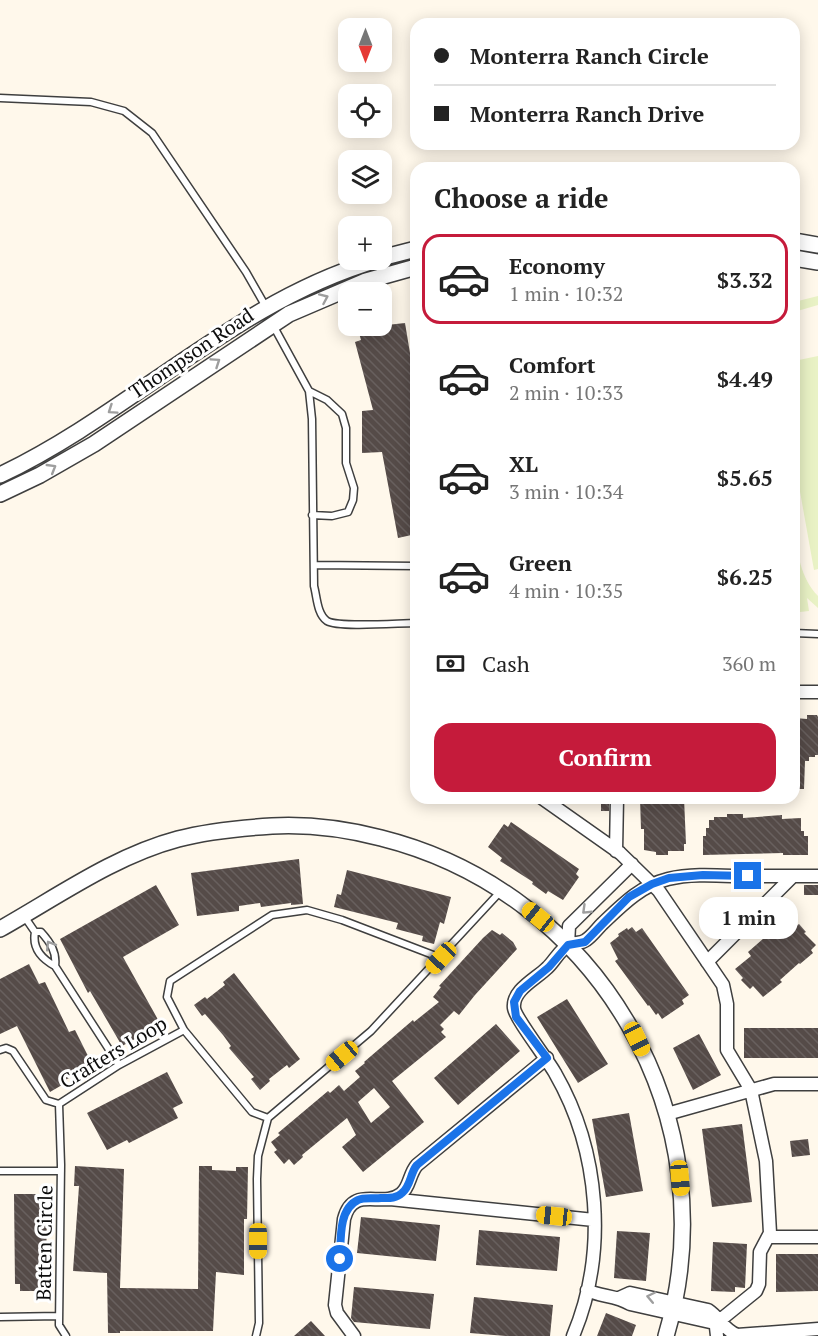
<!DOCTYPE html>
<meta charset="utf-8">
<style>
body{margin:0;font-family:"PT Serif",serif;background:#f6f6f6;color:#222;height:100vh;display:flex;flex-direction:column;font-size:22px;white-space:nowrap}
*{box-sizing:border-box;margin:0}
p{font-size:20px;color:#767676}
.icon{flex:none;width:33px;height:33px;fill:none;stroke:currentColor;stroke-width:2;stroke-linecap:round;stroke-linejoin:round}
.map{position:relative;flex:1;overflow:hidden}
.details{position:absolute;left:410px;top:162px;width:390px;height:642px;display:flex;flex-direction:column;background:#fff;border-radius:18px;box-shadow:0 3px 15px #0003}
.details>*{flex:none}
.hud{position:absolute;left:410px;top:18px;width:390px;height:132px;border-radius:18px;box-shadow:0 3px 15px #0003;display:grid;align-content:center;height:132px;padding:0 24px;background:#fff}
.needle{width:39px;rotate:180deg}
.fabs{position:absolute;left:338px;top:18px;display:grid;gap:12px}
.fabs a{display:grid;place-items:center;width:54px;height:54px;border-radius:12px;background:#fff;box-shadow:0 3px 15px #0003;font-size:30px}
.end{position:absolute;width:27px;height:27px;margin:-14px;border:8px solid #1a73e8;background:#fff;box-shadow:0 0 0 3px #fff}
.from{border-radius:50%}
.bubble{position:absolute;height:42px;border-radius:18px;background:#fff;box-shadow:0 3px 15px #0003;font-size:20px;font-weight:700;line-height:42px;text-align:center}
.car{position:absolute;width:18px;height:36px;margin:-18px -9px;border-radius:8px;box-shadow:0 0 4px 2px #0007;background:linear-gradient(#f5c518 24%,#345 0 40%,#f5c518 0 76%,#345 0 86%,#f5c518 0)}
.hud b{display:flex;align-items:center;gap:21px;height:57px;font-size:22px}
.hud b+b{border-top:2px solid #e0e0e0}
.hud i{width:15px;height:15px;background:#222}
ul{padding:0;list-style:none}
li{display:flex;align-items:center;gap:18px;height:90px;margin:0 12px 9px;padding:0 12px;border:3px solid transparent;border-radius:18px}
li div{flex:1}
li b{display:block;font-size:22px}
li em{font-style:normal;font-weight:700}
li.on{border-color:#c51b3b}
li>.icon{width:54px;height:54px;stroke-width:1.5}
h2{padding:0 24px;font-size:27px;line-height:72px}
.pay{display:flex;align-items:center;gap:15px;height:66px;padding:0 24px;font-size:22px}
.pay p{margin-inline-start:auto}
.cta{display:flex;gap:12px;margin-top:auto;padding:12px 24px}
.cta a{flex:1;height:69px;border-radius:18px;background:#c51b3b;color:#fff;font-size:24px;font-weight:700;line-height:69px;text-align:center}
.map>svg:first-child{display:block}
</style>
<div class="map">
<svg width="818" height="1336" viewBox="0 0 818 1336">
<defs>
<pattern id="building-back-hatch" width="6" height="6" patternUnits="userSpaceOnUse" patternTransform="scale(1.5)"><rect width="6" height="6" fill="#554b48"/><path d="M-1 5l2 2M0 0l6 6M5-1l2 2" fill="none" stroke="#68605e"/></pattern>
</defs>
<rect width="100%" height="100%" fill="#fff8eb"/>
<path fill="#e9f2c5" d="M818 296V305L794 312V302Z
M818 356V569L814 570 794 458V361Z
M794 529C798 554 800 577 818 596V608L807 598 809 611 800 612 794 578Z"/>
<path fill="url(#building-back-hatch)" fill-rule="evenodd" d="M405 323 416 389V534L398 538 382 452 362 453V411L373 410 355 342 361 340 359 333 387 325Z
M807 715H817L818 717V755H815V757H809V761H805L804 789H794V718L807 719Z
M601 798H609V811H601Z
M640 798H684L686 844H684V851H668V855H656V852L644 850V829H641Z
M727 814H743V818L782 815V819L801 818V831H804V836H808V855H783V853L703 855V836H706V828H709V820H714V817H727Z
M511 822 579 869 576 874 579 877 563 900 548 891 546 894 532 884 533 882 500 861 502 858 488 847 504 824 508 827Z
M299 859 303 904 291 905V903L261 907 260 903 239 906V911L197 916 191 873Z
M347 870 451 897 444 924 440 922 434 944 422 941 423 936 396 929 398 923 334 907 337 894 341 895Z
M156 885 179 925 123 957 161 1025 122 1046 90 991 88 993 60 939Z
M804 885H818V895H804Z
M736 909 742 915 720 937 714 929Z
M788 917 796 926 799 924 806 932 804 933 816 945 811 950 813 953 800 964 799 963 780 980 782 982 763 997 753 986 750 989 741 980 743 978 735 969 751 956 748 952Z
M632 927 636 932 642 928 689 995 682 1000 684 1004 662 1019 658 1013 656 1015 649 1005 648 1006 615 961 618 959 610 943 619 936 618 934 627 928 628 930Z
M492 930 500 935 502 933 513 942 517 949 475 995 459 1015 454 1011 440 1025 444 1029 441 1032 446 1037 392 1081 424 1122 363 1172 342 1147 356 1135 347 1118 302 1155 303 1157 294 1165 289 1159 284 1164 274 1152 277 1150 271 1142 280 1135 278 1133 328 1091 330 1093 339 1085 344 1091 360 1077 355 1071 365 1063 364 1062 413 1020 414 1022 439 1002 433 997 441 987 439 986 483 938ZM374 1088 390 1107 371 1123 358 1102Z
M29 964 39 984 45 982 69 1032 75 1030 93 1066 61 1082 62 1085 50 1092 17 1026 0 1034V979Z
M234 973 300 1059 289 1068 287 1065 269 1079 270 1081 260 1090 251 1079 254 1077 229 1048 231 1046 223 1035 205 1014 202 1016 194 1005 205 997 207 999 225 985 223 982Z
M567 999 608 1064 578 1083 537 1017Z
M496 1024 520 1051 458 1105 434 1078Z
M744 1028H818V1058H744Z
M699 1034 721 1075 693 1090 673 1048Z
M167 1072 183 1103 173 1108 178 1118 129 1143 127 1140 107 1150 87 1113Z
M629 1113 643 1191 606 1197 592 1119Z
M742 1124 752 1202 712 1207 702 1129Z
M808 1139 810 1155 792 1157 790 1141Z
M75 1166 124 1169 120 1288 198 1289 199 1166H212V1170L236 1171V1167H248L247 1219H244V1275L216 1272 213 1331H120V1333H108L107 1273 73 1271 79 1186H74Z
M14 1194H36V1199H47L46 1284H39V1291H20V1284H15Z
M361 1217 440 1225 436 1261 357 1253Z
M479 1230 560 1237 557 1271 476 1265Z
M617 1231 650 1233 646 1281 614 1278Z
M713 1242 747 1244 745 1288 735 1287V1292L711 1291Z
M776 1254H818V1291L776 1292Z
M354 1287 434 1294 430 1329 354 1322 351 1318Z
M474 1297 553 1305 550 1336H506L470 1333Z
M606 1313 636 1325 632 1336H597Z
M311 1321 325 1336H294Z"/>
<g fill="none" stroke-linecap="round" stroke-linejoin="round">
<defs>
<path id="service" d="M0 98 91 102 124 111 152 133 246 272 266 307
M274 327 309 391 312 419 314 586C317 597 317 614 327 621 339 628 399 623 416 623
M309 391 327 400 342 414 346 428V463L354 488 353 500 348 512 332 516 312 515
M314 565 416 566
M794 633 818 634
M24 916 35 932C32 948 42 959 55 966L119 1065
M35 932H41C50 942 57 952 55 966
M0 1050 6 1048 13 1051 46 1100 59 1104
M59 1104 61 1165 59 1325 66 1336
M59 1104 119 1065 184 1030
M268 1118 252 1112 184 1030 167 997 170 981 272 915 307 910 342 920 441 958
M0 1171H61
M0 1317 59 1316
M256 1336 259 1323 257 1179 258 1156 268 1118 371 1031 499 893"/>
<path id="minor" d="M794 692H818
M542 798 620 853 659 891 723 985 727 1004V1050L751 1090 766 1161 770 1233 760 1252 759 1284 756 1291 719 1321 716 1327 717 1336
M616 851 617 798
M568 945 569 926 632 864
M707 962 793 876
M667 1114 774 1084H818
M390 1199 594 1220
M769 1237H818
M587 1290C601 1297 616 1295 630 1304L710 1322 719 1321
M619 1298 630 1293 708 1310C720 1318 723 1329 737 1335L818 1329
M354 1336 337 1313 335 1305 344 1219C353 1184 382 1209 401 1194 410 1187 409 1174 417 1165L547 1058
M573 1336C608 1253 600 1151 555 1073 548 1060 515 1018 514 1008 512 990 536 979 547 968 554 962 560 949 569 945 574 942 581 944 586 940 592 936 597 929 602 924 622 905 640 886 668 879 688 874 711 875 732 876 760 876 789 876 818 876"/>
<path id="tertiary" d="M794 241 818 245
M381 258 416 249
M794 258 818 262
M0 475C131 413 236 301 377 260
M0 494 40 475 94 444 289 314 366 281 416 267
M0 929C57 897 114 856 178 839 208 831 241 828 272 826 309 824 346 829 381 838 600 893 730 1120 666 1336"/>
</defs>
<use href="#service" stroke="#3f3f3f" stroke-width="9"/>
<use href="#minor" stroke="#3f3f3f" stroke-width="15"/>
<use href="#tertiary" stroke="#3f3f3f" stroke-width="18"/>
<use href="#service" stroke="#fff" stroke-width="6"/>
<use href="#minor" stroke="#fff" stroke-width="12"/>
<use href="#tertiary" stroke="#fff" stroke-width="15"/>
</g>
<defs><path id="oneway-chevron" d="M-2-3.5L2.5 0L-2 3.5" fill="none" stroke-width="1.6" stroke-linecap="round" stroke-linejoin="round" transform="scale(1.5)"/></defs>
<g stroke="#9e9e9e">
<use href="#oneway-chevron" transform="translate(324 298) rotate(-24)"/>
<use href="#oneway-chevron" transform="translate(216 362) rotate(-34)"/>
<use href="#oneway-chevron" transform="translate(112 410) rotate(146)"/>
<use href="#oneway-chevron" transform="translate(52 468) rotate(-31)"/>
<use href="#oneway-chevron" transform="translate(586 910) rotate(136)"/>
<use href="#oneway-chevron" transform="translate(50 945) rotate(-122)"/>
<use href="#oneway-chevron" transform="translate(651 1297) rotate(-168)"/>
</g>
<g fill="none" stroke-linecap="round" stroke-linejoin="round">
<path stroke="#1a73e8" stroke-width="8" d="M340 1259C341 1241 338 1209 358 1200 364 1197 374 1199 381 1198 388 1198 396 1199 402 1193 411 1186 410 1173 417 1165L547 1058 516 1017 514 1002 520 991 549 967 568 945 585 942 629 897 652 884 669 878 703 875 748 876"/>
</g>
<g text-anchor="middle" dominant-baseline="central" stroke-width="6" stroke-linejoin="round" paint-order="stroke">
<g font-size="20" fill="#0c0c0c" stroke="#fff">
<text transform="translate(191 353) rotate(-34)">Thompson Road</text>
<text transform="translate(113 1052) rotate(-31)">Crafters Loop</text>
<text transform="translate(44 1243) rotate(-89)">Batten Circle</text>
</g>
</g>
</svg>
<div class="fabs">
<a><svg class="needle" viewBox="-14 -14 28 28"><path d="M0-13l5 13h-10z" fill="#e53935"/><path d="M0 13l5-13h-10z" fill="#767676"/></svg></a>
<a><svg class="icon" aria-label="locate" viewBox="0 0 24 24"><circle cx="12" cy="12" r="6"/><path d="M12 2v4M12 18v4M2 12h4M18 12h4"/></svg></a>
<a><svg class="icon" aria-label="layers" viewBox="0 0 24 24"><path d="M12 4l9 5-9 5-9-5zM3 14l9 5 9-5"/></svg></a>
<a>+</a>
<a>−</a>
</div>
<i class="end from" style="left:340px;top:1259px"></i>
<i class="end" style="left:748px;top:876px"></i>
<div class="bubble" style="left:699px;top:897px;width:99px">1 min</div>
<i class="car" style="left:538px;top:917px;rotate:309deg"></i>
<i class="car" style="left:441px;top:958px;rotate:223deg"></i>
<i class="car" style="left:637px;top:1039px;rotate:154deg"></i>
<i class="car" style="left:342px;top:1056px;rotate:230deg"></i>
<i class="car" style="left:680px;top:1178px;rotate:175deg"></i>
<i class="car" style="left:554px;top:1216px;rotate:276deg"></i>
<i class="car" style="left:258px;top:1241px;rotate:180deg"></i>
<div class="hud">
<b><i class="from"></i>Monterra Ranch Circle</b>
<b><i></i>Monterra Ranch Drive</b>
</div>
<section class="details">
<h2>Choose a ride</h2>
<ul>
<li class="on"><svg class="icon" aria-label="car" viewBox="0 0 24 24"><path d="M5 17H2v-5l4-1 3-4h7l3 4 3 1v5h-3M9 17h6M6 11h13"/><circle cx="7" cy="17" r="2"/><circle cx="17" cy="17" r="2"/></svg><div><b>Economy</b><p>1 min · 10:32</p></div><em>$3.32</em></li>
<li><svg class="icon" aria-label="car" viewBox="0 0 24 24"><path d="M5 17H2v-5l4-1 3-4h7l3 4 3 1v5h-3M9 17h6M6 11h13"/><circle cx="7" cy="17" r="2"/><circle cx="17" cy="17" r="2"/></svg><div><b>Comfort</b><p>2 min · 10:33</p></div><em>$4.49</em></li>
<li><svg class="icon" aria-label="car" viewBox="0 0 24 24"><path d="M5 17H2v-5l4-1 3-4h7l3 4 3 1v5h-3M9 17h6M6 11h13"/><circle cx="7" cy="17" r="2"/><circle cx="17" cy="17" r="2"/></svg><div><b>XL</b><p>3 min · 10:34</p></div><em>$5.65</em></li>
<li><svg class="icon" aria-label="car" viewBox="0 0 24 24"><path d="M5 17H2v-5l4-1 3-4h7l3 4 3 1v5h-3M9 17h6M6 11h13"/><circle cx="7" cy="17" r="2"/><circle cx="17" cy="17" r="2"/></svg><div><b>Green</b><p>4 min · 10:35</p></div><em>$6.25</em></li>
</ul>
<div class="pay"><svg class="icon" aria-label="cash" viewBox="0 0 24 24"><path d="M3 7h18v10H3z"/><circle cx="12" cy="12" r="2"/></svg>Cash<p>360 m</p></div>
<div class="cta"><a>Confirm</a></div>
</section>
</div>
